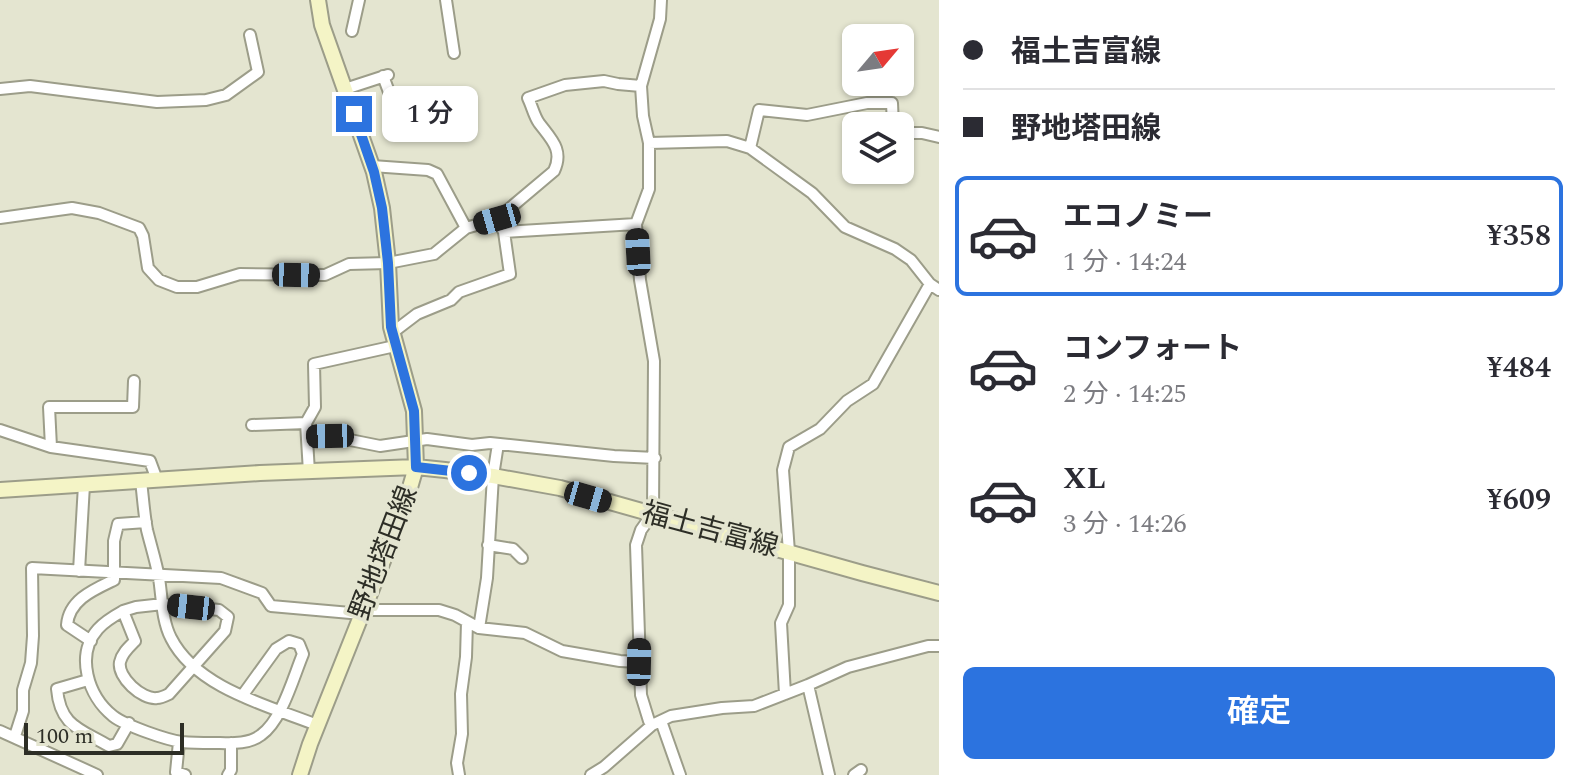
<!DOCTYPE html>
<html lang="ja">
<meta charset="utf-8">
<style>
body{margin:0;font-family:Spectral,"Noto Sans JP",serif;background:#f2f2f3;color:#2b2b33;height:100vh;display:flex;flex-direction:column;font-size:30px;white-space:nowrap}
*{box-sizing:border-box;margin:0}
p{font-size:26px;color:#7c7c81}
.icon{flex:none;width:44px;height:44px;fill:none;stroke:currentColor;stroke-width:2;stroke-linecap:round;stroke-linejoin:round}
.map{position:relative;flex:1;overflow:hidden}
.panel{display:flex;flex-direction:column;background:#fff;width:640px}
.panel>*{flex:none}
.hud{display:grid;align-content:center;height:176px;padding:0 24px;background:#fff}
.needle{width:52px;rotate:61deg}
.controls{position:absolute;left:842px;top:24px;display:grid;gap:16px}
.controls a{display:grid;place-items:center;width:72px;height:72px;border-radius:12px;background:#fff;box-shadow:0 2px 6px #0004;font-size:40px}
.scale{position:absolute;left:24px;bottom:20px;width:160px;box-sizing:border-box;padding-left:8px;border:4px solid #2d2e26;border-top:0;font-size:22px;line-height:28px;white-space:nowrap;color:#2d2e26;-webkit-text-stroke:6px #e4e5d0;paint-order:stroke}
.end{position:absolute;width:36px;height:36px;margin:-18px;border:10px solid #2c73df;background:#fff;box-shadow:0 0 0 4px #fff}
.from{border-radius:50%}
.bubble{position:absolute;height:56px;border-radius:12px;background:#fff;box-shadow:0 2px 6px #0004;font-size:26px;font-weight:600;line-height:56px;text-align:center}
.car{position:absolute;width:24px;height:48px;margin:-24px -12px;border-radius:10px;box-shadow:0 0 6px 2px #0007;background:linear-gradient(#222 24%,#8ab4d8 0 40%,#222 0 76%,#8ab4d8 0 86%,#222 0)}
.hud b{display:flex;align-items:center;gap:28px;height:76px;font-size:30px}
.hud b+b{border-top:2px solid #e1e1e2}
.hud i{width:20px;height:20px;background:#2b2b33}
ul{padding:0;list-style:none}
li{display:flex;align-items:center;gap:24px;height:120px;margin:0 16px 12px;padding:0 8px;border:4px solid transparent;border-radius:12px}
li div{flex:1}
li b{display:block;font-size:30px}
li em{font-style:normal;font-weight:600}
li.current{border-color:#2c73df}
li>.icon{width:72px;height:72px;stroke-width:1.5}
.action{display:flex;gap:16px;margin-top:auto;padding:16px 24px}
.action a{flex:1;height:92px;border-radius:12px;background:#2c73df;color:#fff;font-size:32px;font-weight:600;line-height:92px;text-align:center}
main{display:flex;flex:1;min-height:0}
.map>svg:first-child{display:block}
</style>
<main>
<div class="map">
<svg width="939" height="775" viewBox="0 0 939 775">
<rect width="100%" height="100%" fill="#e4e5d0"/>
<g fill="none" stroke-linecap="round" stroke-linejoin="round">
<defs>
<path id="minor" d="M446 0 454 53
M352 31 359 0
M383 76 392 100
M0 89 30 86 157 102 206 100 226 95 258 72 250 35
M345 89 388 75
M900 133H922L939 137
M649 143 727 141 750 148 812 193 845 227 895 249 911 260 930 284 939 290
M750 148 759 110 807 115 867 103H892L893 126
M372 166 428 170 437 174 466 228
M0 218 72 208 99 213 139 228 143 236 148 268 159 280 177 287H197L240 274 325 275 349 264 388 263 434 254 466 228 497 219 504 232 636 224
M497 219 554 171C564 150 551 139 539 123 534 116 532 106 528 98L565 85 604 81 618 84 641 86
M392 333 417 314 451 300 459 292 510 274 504 232
M134 381 133 407H49L51 447 150 461 157 480
M252 425 306 423
M0 430 51 447
M307 437 330 436 380 446 427 439 472 445 490 443 614 456 655 458
M309 472 306 423 315 407 314 364 395 346
M141 481C143 497 144 514 147 530 151 546 156 562 159 578 162 597 162 621 171 638 196 688 269 706 317 725
M488 545 513 549 522 558
M79 571 84 485
M163 604 219 610 228 617 225 631 169 694C165 696 161 698 157 698 142 700 117 677 120 662 122 653 129 647 135 641L123 611 136 607Z
M363 610H439L455 615 479 628 525 633 562 651 620 661 639 662
M123 611C114 616 105 621 98 629 75 655 88 696 113 716 126 726 167 740 182 742 193 743 203 743 213 743 229 743 248 745 261 735 282 720 293 678 303 654L299 644 289 641 276 649 242 696
M479 628 487 578 493 476 498 444
M91 641 67 625C69 600 93 590 114 580V541L118 524 146 522
M88 680 57 689C60 726 80 729 109 746L117 744 129 723
M808 685 829 775
M785 694 781 623 789 605V552L783 470 789 447 820 429 847 401 873 384 930 284
M649 721 641 695 636 545 641 530 653 513 654 361 640 280 636 224 649 189V143L643 116 641 86 660 19 661 0
M661 721 680 775
M0 731 97 775
M15 736 23 711V690L31 663 33 636 32 568 221 578 262 593 271 606 362 614
M179 742 176 772 185 775
M228 775 231 770V743
M459 775 457 763 462 734 461 694 466 657 467 622
M591 775 604 767 652 725 671 716 722 708 754 706 808 685 848 667 928 646H939
M854 775 861 770"/>
<path id="secondary" d="M0 490 260 473 416 467 445 470 493 476 560 488 862 573 939 593
M300 775 310 744 383 561 406 501 416 467 414 411 391 327 388 263 382 208 374 172 322 25 318 0"/>
</defs>
<use href="#minor" stroke="#9c9d89" stroke-width="14"/>
<use href="#secondary" stroke="#9c9d89" stroke-width="18"/>
<use href="#minor" stroke="#fff" stroke-width="10"/>
<use href="#secondary" stroke="#f4f4c6" stroke-width="14"/>
</g>
<g fill="none" stroke-linecap="round" stroke-linejoin="round">
<path stroke="#2c73df" stroke-width="10" d="M354 114 374 172 382 208 388 263 391 327 414 411 416 467 469 473"/>
</g>
<g text-anchor="middle" dominant-baseline="central" stroke-width="7" stroke-linejoin="round" paint-order="stroke">
<g font-size="28" fill="#2d2e26" stroke="#e4e5d0">
<text transform="translate(710 530) rotate(15)">福土吉富線</text>
<text transform="translate(384 553) rotate(-69)">野地塔田線</text>
</g>
</g>
</svg>
<div class="controls">
<a><svg class="needle" viewBox="-14 -14 28 28"><path d="M0-13l5 13h-10z" fill="#e53935"/><path d="M0 13l5-13h-10z" fill="#7c7c81"/></svg></a>
<a><svg class="icon" aria-label="layers" viewBox="0 0 24 24"><path d="M12 4l9 5-9 5-9-5zM3 14l9 5 9-5"/></svg></a>
</div>
<div class="scale">100 m</div>
<i class="end from" style="left:469px;top:473px"></i>
<i class="end" style="left:354px;top:114px"></i>
<div class="bubble" style="left:382px;top:86px;width:96px">1 分</div>
<i class="car" style="left:497px;top:219px;rotate:254deg"></i>
<i class="car" style="left:638px;top:252px;rotate:357deg"></i>
<i class="car" style="left:296px;top:275px;rotate:91deg"></i>
<i class="car" style="left:330px;top:436px;rotate:269deg"></i>
<i class="car" style="left:588px;top:497px;rotate:106deg"></i>
<i class="car" style="left:191px;top:607px;rotate:276deg"></i>
<i class="car" style="left:639px;top:662px;rotate:1deg"></i>
</div>
<section class="panel">
<div class="hud">
<b><i class="from"></i>福土吉富線</b>
<b><i></i>野地塔田線</b>
</div>
<ul>
<li class="current"><svg class="icon" aria-label="car" viewBox="0 0 24 24"><path d="M5 17H2v-5l4-1 3-4h7l3 4 3 1v5h-3M9 17h6M6 11h13"/><circle cx="7" cy="17" r="2"/><circle cx="17" cy="17" r="2"/></svg><div><b>エコノミー</b><p>1 分 · 14:24</p></div><em>¥358</em></li>
<li><svg class="icon" aria-label="car" viewBox="0 0 24 24"><path d="M5 17H2v-5l4-1 3-4h7l3 4 3 1v5h-3M9 17h6M6 11h13"/><circle cx="7" cy="17" r="2"/><circle cx="17" cy="17" r="2"/></svg><div><b>コンフォート</b><p>2 分 · 14:25</p></div><em>¥484</em></li>
<li><svg class="icon" aria-label="car" viewBox="0 0 24 24"><path d="M5 17H2v-5l4-1 3-4h7l3 4 3 1v5h-3M9 17h6M6 11h13"/><circle cx="7" cy="17" r="2"/><circle cx="17" cy="17" r="2"/></svg><div><b>XL</b><p>3 分 · 14:26</p></div><em>¥609</em></li>
</ul>
<div class="action"><a>確定</a></div>
</section>
</main>
